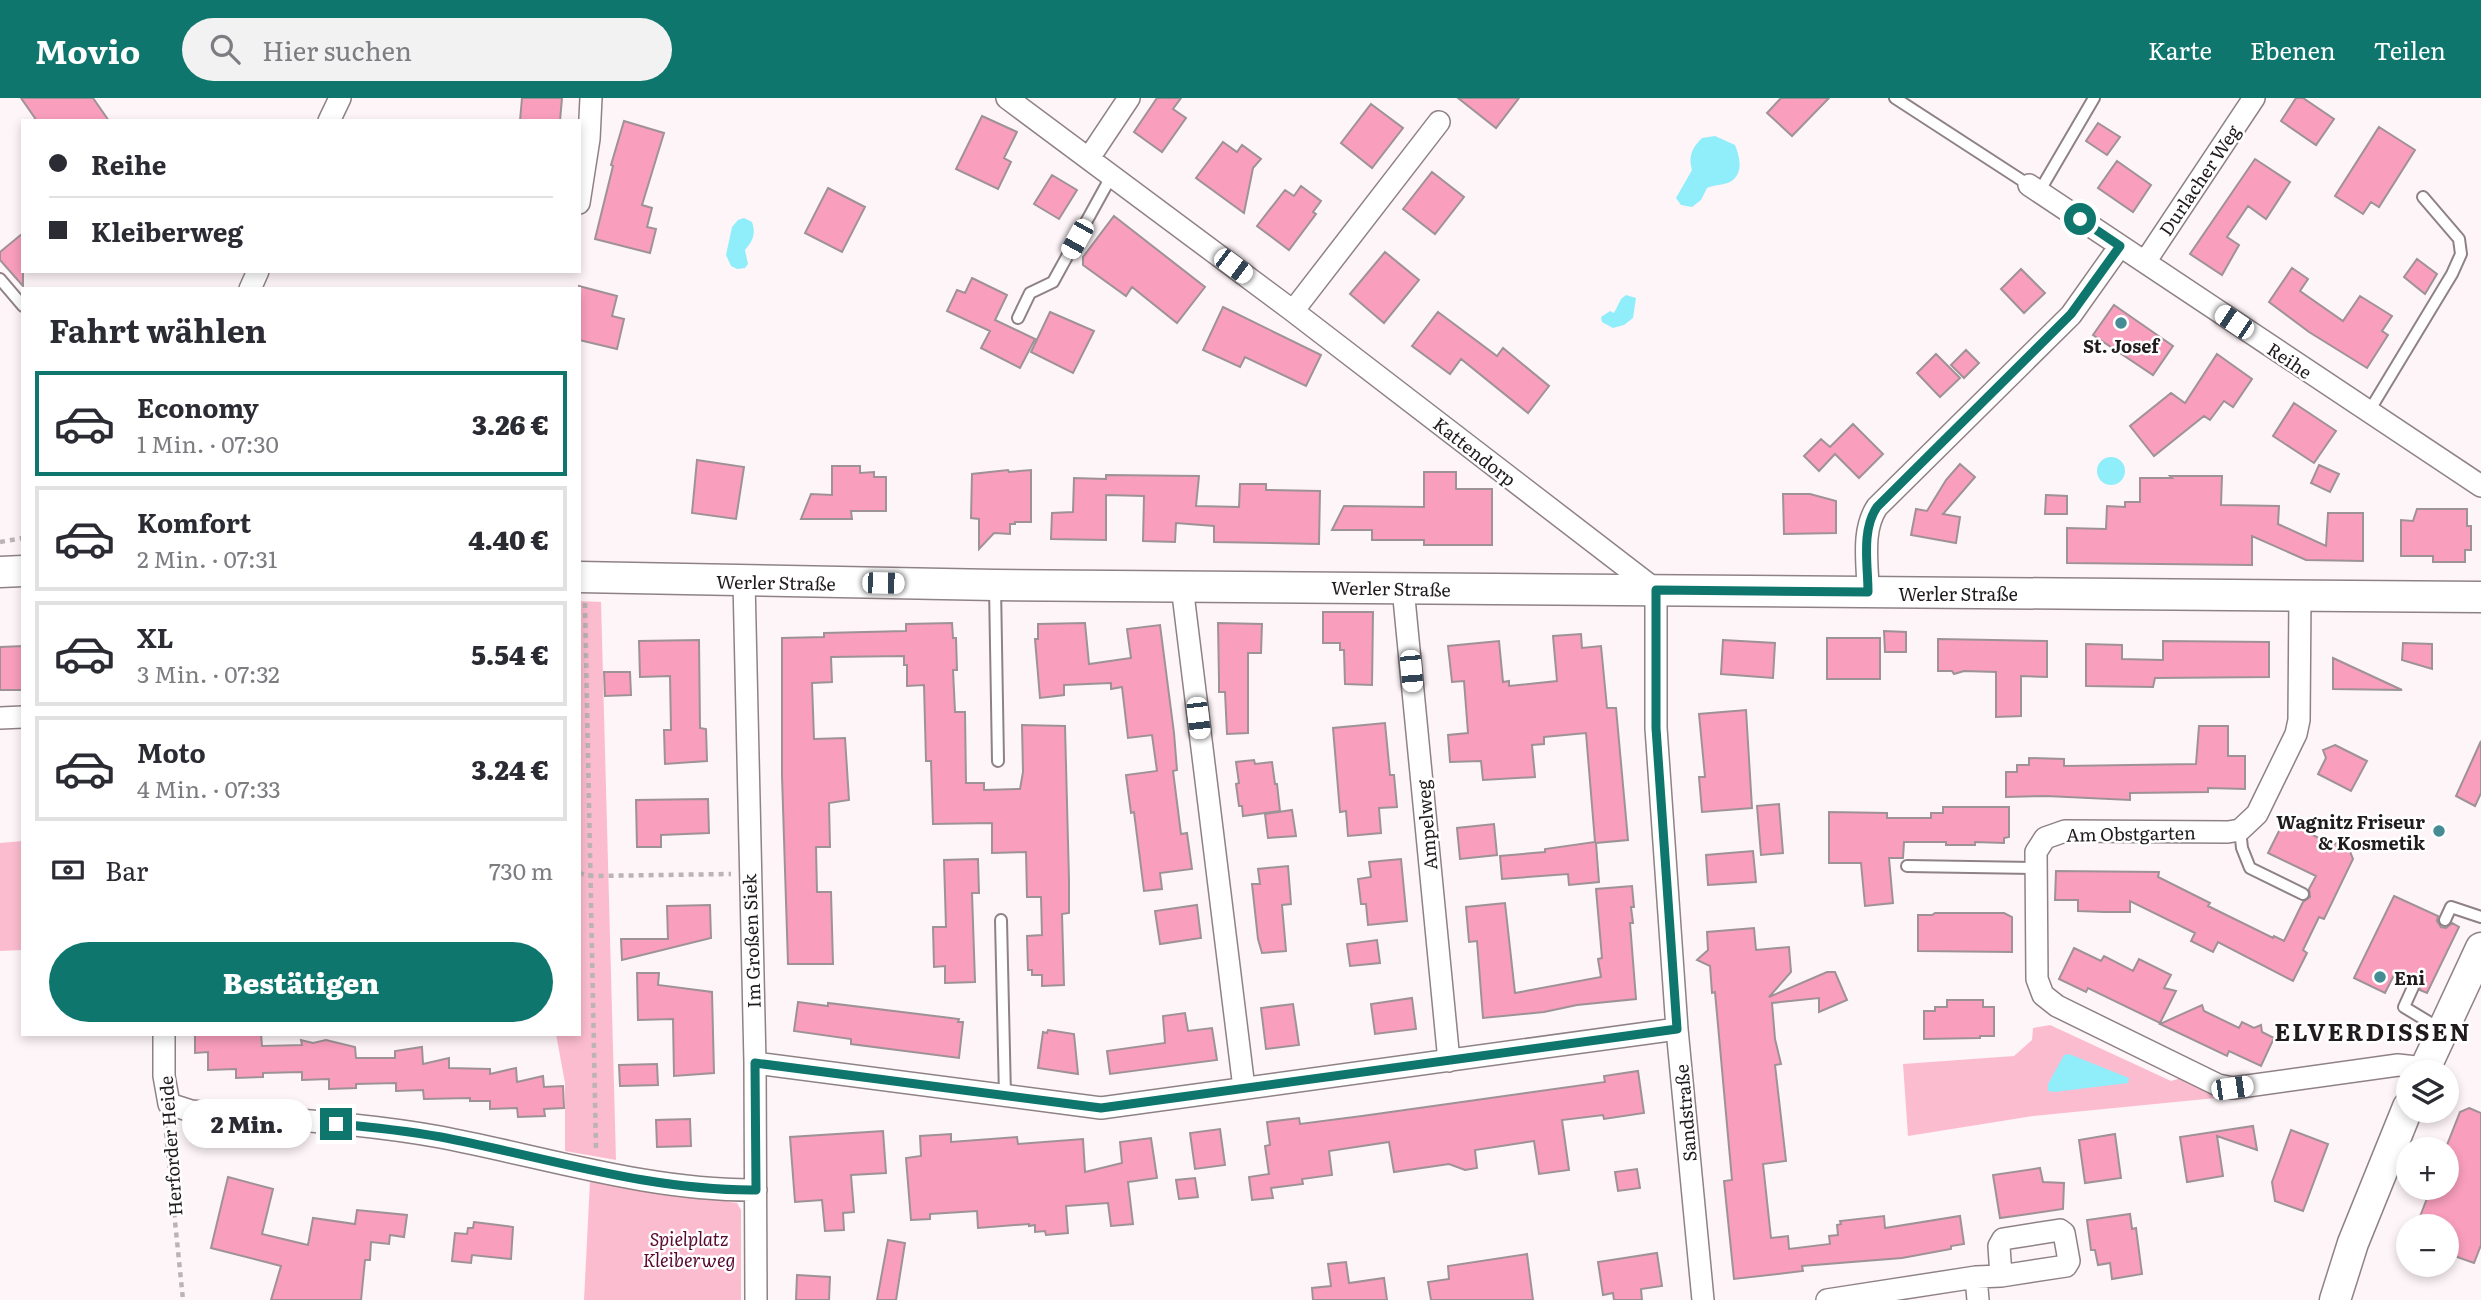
<!DOCTYPE html>
<html lang="de">
<meta charset="utf-8">
<style>
body{margin:0;font-family:Literata,serif;background:#f2f2f3;color:#2b2b33;height:100vh;display:flex;flex-direction:column;font-size:26px;white-space:nowrap}
*{box-sizing:border-box;margin:0}
p{font-size:23px;color:#7c7c81}
.icon{flex:none;width:38px;height:38px;fill:none;stroke:currentColor;stroke-width:2;stroke-linecap:round;stroke-linejoin:round}
.map{position:relative;flex:1;overflow:hidden}
.details{position:absolute;left:21px;top:189px;width:560px;height:749px;display:flex;flex-direction:column;background:#fff;border-radius:0px;box-shadow:0 4px 10px #0003}
.details>*{flex:none}
.top-card{position:absolute;left:21px;top:21px;width:560px;height:154px;border-radius:0px;box-shadow:0 4px 10px #0003;display:grid;align-content:center;height:154px;padding:0 28px;background:#fff}
.fabs{position:absolute;left:2396px;top:962px;display:grid;gap:14px}
.fabs a{display:grid;place-items:center;width:63px;height:63px;border-radius:50%;background:#fff;box-shadow:0 4px 10px #0003;font-size:35px}
.end{position:absolute;width:32px;height:32px;margin:-16px;border:9px solid #0f766e;background:#fff;box-shadow:0 0 0 4px #fff}
.from{border-radius:50%}
.bubble{position:absolute;height:49px;border-radius:24px;background:#fff;box-shadow:0 4px 10px #0003;font-size:23px;font-weight:800;line-height:49px;text-align:center}
.car{position:absolute;width:21px;height:42px;margin:-21px -10px;border-radius:9px;box-shadow:0 0 5px 2px #0007;background:linear-gradient(#fff 24%,#345 0 40%,#fff 0 76%,#345 0 86%,#fff 0)}
.top-card b{display:flex;align-items:center;gap:24px;height:66px;font-size:26px}
.top-card b+b{border-top:2px solid #e1e1e2}
.top-card i{width:18px;height:18px;background:#2b2b33}
ul{padding:0;list-style:none}
li{display:flex;align-items:center;gap:21px;height:105px;margin:0 14px 10px;padding:0 14px;border:4px solid #e1e1e2;border-radius:0px}
li div{flex:1}
li b{display:block;font-size:26px}
li em{font-style:normal;font-weight:800}
li.on{border-color:#0f766e}
li>.icon{width:63px;height:63px;stroke-width:1.5}
h2{padding:0 28px;font-size:32px;line-height:84px}
.pay{display:flex;align-items:center;gap:18px;height:77px;padding:0 28px;font-size:26px}
.pay p{margin-inline-start:auto}
.button{display:flex;gap:14px;margin-top:auto;padding:14px 28px}
.button a{flex:1;height:80px;border-radius:42px;background:#0f766e;color:#fff;font-size:28px;font-weight:800;line-height:80px;text-align:center}
header{display:flex;align-items:center;gap:42px;box-sizing:border-box;height:98px;padding:0 35px;background:#0f766e;color:#fff}
header strong{font-size:33px}
nav{display:flex;gap:38px;margin-inline-start:auto;font-size:24px}
.search{width:490px;height:63px;background:#f2f2f3;display:flex;align-items:center;gap:18px;box-sizing:border-box;padding:0 24px;border-radius:38px;color:#7c7c81;font-size:26px}
.map>svg:first-child{display:block}
</style>
<header>
<strong>Movio</strong>
<div class="search"><svg class="icon" aria-label="search" viewBox="0 0 24 24"><circle cx="10" cy="10" r="6"/><path d="M15 15l6 6"/></svg>Hier suchen</div>
<nav><a>Karte</a><a>Ebenen</a><a>Teilen</a></nav>
</header>
<div class="map">
<svg width="2481" height="1202" viewBox="0 0 2481 1202">
<rect width="100%" height="100%" fill="#fef5f8"/>
<path fill="#fcbcd0" d="M579 503 601 504 616 1062 565 1053V985L556 936H579Z
M23 743V852L0 853V745Z
M2050 927 2171 983 2184 979 2226 999 2033 1018 1908 1038 1903 966 2014 958 2032 942 2033 930Z
M590 1083 737 1105 741 1112V1202H584Z"/>
<path fill="#90eefb" d="M1715 38 1735 47C1740 59 1744 76 1730 84 1724 87 1713 87 1707 90L1701 102 1692 109 1681 107 1676 100 1692 72C1688 58 1692 50 1702 40Z
M744 120 752 124C756 136 753 143 745 152L748 166 745 170 737 171 731 168 726 157 732 129 738 122Z
M1626 197 1636 200 1633 220 1624 227 1613 230 1602 224 1601 219 1610 213 1614 215 1621 201Z
M2097 373a14 14 0 1 1 28 0a14 14 0 1 1-28 0Z
M2069 956 2129 980 2128 985 2054 994 2048 993V986L2064 957Z"/>
<path fill="#f99ebd" stroke="#9f9296" stroke-width="2" d="M21 0H93L109 23H37Z
M522 0H562L560 23H520Z
M1157 0H1181L1173 11 1186 20 1162 54 1134 34Z
M1458 0H1519L1496 30Z
M1781 0H1829L1792 38 1767 15Z
M2296 0H2303L2334 21 2316 47 2281 23Z
M1371 6 1403 30 1372 70 1341 45Z
M982 18 1017 34 1004 60 1011 64 998 91 956 71Z
M624 23 664 35 642 107 652 110 647 129 656 131 650 155 595 141 613 68 611 67Z
M2098 25 2120 39 2107 57 2086 43Z
M2379 29 2415 52 2379 109 2371 104 2363 116 2335 98Z
M1223 44 1237 54 1242 47 1261 61 1253 70 1244 115 1196 80Z
M2255 61 2290 84 2266 121 2248 108 2227 139 2239 147 2222 177 2190 156Z
M2117 63 2151 87 2133 114 2098 90Z
M1432 74 1464 99 1435 136 1403 111Z
M1052 77 1077 92 1059 121 1034 106Z
M1301 88 1321 103 1313 114 1316 116 1289 152 1257 128 1285 92 1294 98Z
M828 90 865 109 842 154 805 135Z
M1114 118 1205 189 1177 225 1132 189 1126 198 1083 167V159Z
M23 135V188L0 162V154Z
M1385 154 1419 182 1384 225 1350 196Z
M2417 161 2437 176 2425 196 2404 179Z
M2292 170 2308 181 2300 193 2343 223 2360 198 2392 218 2382 233 2388 237 2367 270 2309 234 2269 204Z
M2021 171 2045 195 2024 215 2001 191Z
M972 180 1007 197 995 222 1035 241 1020 270 981 250 990 233 947 213 957 192 965 195Z
M579 188 617 198 612 218 624 221 617 251 579 242Z
M2114 207 2173 248 2153 277 2093 237Z
M1223 209 1321 257 1306 288 1245 259 1240 269 1203 252Z
M1050 214 1094 233 1073 275 1031 254Z
M1438 214 1497 258 1503 250 1549 288 1528 315 1461 261 1450 276 1412 248Z
M1966 252 1979 265 1964 280 1951 267Z
M1936 256 1960 280 1940 299 1917 275Z
M2217 256 2252 281 2233 309 2224 303 2210 322 2204 318 2154 358 2130 328 2171 295 2185 305Z
M2294 305 2336 333 2314 365 2273 338Z
M1853 326 1883 356 1859 380 1835 356 1819 373 1804 358 1821 341 1830 349Z
M697 362 744 369 736 421 692 415Z
M1960 366 1975 379 1943 416 1960 419 1956 445 1911 437 1916 411 1927 413 1946 382Z
M2319 367 2339 376 2330 394 2311 385Z
M832 368H860V375L874 374V379H886V413H851L852 421H801L811 396 832 397Z
M1008 372 1009 374 1031 372V424H1015V426H1010V436L994 435 979 451V421L971 420 972 376Z
M1424 374H1456V391H1492V447H1424V442H1372V432H1332L1344 408 1424 409Z
M1106 377 1199 378 1196 408 1239 409 1240 386H1266V392L1320 393 1319 446 1214 444V428L1176 425 1175 444 1143 443 1144 398 1106 397V442L1051 441 1052 415 1073 414 1074 380 1106 381Z
M2170 378H2222L2221 407 2279 408 2278 426 2326 448 2328 415H2363V463L2306 462 2252 438V467L2067 465V430L2106 431 2107 408 2125 409V404H2140V380H2172Z
M1783 396H1810L1836 403V435L1784 436Z
M2046 397 2067 398V416H2045Z
M2417 411H2467V428H2471V452H2465V464H2433V458H2401V422L2413 423Z
M1323 514H1373L1372 587 1345 586 1344 552H1340V545H1323Z
M952 525 953 540H956L957 572H953L955 614H965L966 685H984V692L1020 691 1023 674 1022 627 1065 628 1069 782V815L1062 816 1064 887 1042 888V877H1032V872H1028L1027 838 1042 837 1041 799H1027L1026 754 992 755V725L933 726 931 663H926L924 587 907 588V567H904V558L831 559 832 584 812 585 814 641 845 640 849 702 829 705 830 749H816L817 794H831L833 866H788L782 678V540L824 539V535L906 533V526Z
M1085 525 1089 566 1131 560 1127 531 1160 527 1174 635 1177 672 1173 673 1181 736 1187 735 1192 771 1160 775 1162 791 1144 793 1134 714 1131 715 1126 677 1157 673 1152 637 1128 640 1122 589 1111 591V585L1064 587V597L1040 600 1035 541H1038V526Z
M1218 525 1262 526 1261 555H1248V635L1227 636 1225 594H1219V582Z
M1884 533 1906 534V554H1885Z
M1581 536 1582 550 1601 548 1607 610H1616L1628 742 1596 745 1599 784 1569 787 1568 776 1502 781 1500 758 1545 754V751L1595 744 1586 635 1544 639V646L1532 647 1535 679 1483 682 1481 663 1450 664 1448 637 1468 635 1464 583 1452 584 1448 548 1499 543 1503 584 1509 583V588L1557 583 1553 538Z
M1827 540H1880V581H1827Z
M1938 541 2047 543V579L2021 578V618L1996 619V574L1964 573 1954 576 1952 573H1938Z
M699 542 700 630 706 631 707 663 665 666 664 632H671L670 578 640 579 639 543Z
M1723 542 1775 545 1773 580 1721 576Z
M2163 543 2269 544V579L2155 580 2153 589 2086 588V546L2122 547V561L2163 562Z
M2403 545 2432 546V571L2402 562Z
M23 548V592H0V549Z
M2333 560 2402 592 2333 591Z
M604 574H630L631 597 605 598Z
M1746 612 1752 710 1702 714 1699 679H1705L1699 616Z
M1385 625 1390 677H1394L1397 709 1379 710 1381 735 1348 738 1346 713 1340 714 1333 630Z
M2199 628H2228V658H2245V691L2208 690V694L2130 695V702L2046 698 2006 699V674H2017V667H2029V660L2064 661V668L2196 666Z
M2481 643V695L2475 708 2456 698Z
M2335 647 2367 663 2351 693 2318 676 2326 660 2323 652Z
M1254 662 1255 666 1272 664 1275 686H1277L1280 713 1243 718 1242 708H1239L1236 686 1239 685 1236 664Z
M708 701 709 735 661 737V749H637L636 702Z
M1779 706 1783 755 1761 757 1757 708Z
M1943 709H2009V739L2004 740V745L1975 744V747H1946V744H1904L1903 760H1889L1893 805 1865 808 1861 765H1829V714L1887 715V720H1931V715H1943Z
M1292 712 1296 738 1268 740 1265 716Z
M2292 723 2304 729 2305 733 2332 747 2337 745 2349 751 2353 761 2324 821 2319 819 2303 852 2307 855 2293 883 2218 844 2213 854 2191 843 2195 835 2130 803V814H2104L2078 813V802H2055L2056 773 2159 774 2158 779 2210 805 2208 808 2273 840 2274 838 2284 843 2303 804 2310 799 2309 791 2316 778 2268 755 2282 727Z
M1494 726 1497 757 1460 761 1457 730Z
M1753 753 1756 784 1708 787 1706 757Z
M978 761 979 795H972L975 884 945 885V868L934 869 933 829H946L944 762Z
M1401 761 1407 823 1368 827 1366 806H1361L1358 781 1371 779 1369 764Z
M1288 768 1291 806 1282 807 1286 853 1262 855 1258 841 1252 786H1260L1258 771Z
M1632 788 1634 809H1631L1633 825H1630L1636 901 1577 907 1544 914 1483 920 1477 843 1469 844 1466 809 1505 805 1515 895 1601 879 1598 861 1602 860 1596 791Z
M2394 798 2438 818 2437 823 2441 829 2446 830 2452 825 2459 829 2427 895 2420 892V885L2416 882H2409L2406 885 2393 879 2385 895 2354 880Z
M710 807 711 840 622 862 621 841H668L667 808Z
M1197 807 1201 840 1160 846 1155 813Z
M1935 815H2004L2012 819V854L1918 853V817H1932Z
M1754 830 1756 852 1789 849 1791 874 1769 899 1827 874H1835L1847 902 1819 914V900L1772 905 1775 941 1781 966 1775 967 1786 1063 1763 1066 1771 1140 1788 1138 1789 1151 1830 1146 1829 1138 1838 1137 1837 1127 1841 1126 1840 1123 1884 1118 1885 1130 1960 1118 1964 1146 1951 1148V1151L1902 1160 1802 1168 1803 1173 1734 1181 1724 1083 1732 1082 1715 894 1712 895 1710 868 1697 862 1708 852 1707 834Z
M1377 842 1380 865 1350 868 1347 846Z
M2074 850 2101 863 2104 858 2133 873 2139 861 2171 877 2164 890 2176 893 2160 925 2088 890 2086 894 2059 881Z
M637 875H659L658 887 712 894 714 975 674 978 673 921 638 922Z
M1412 900 1416 931 1375 936 1371 906Z
M1947 902H1983V909H1994V938H1980V940L1924 941V913H1935V909H1947Z
M798 904 828 908V905L959 921 958 924H963L959 960 851 946V941L794 933Z
M1293 906 1299 947 1266 951 1261 910Z
M2202 907 2204 913 2239 930 2242 924 2254 930 2261 927 2262 934 2274 940 2261 968 2229 953 2227 958 2160 926Z
M1185 915 1188 933 1212 930 1217 962 1110 976 1107 953 1165 945 1163 918Z
M1048 932 1074 936 1078 976 1038 970 1043 934 1047 935Z
M195 936H261L262 948 302 947 301 942 313 945 326 942 355 949 356 960H395V953L422 949 423 966 449 960V970L490 971V976L516 970 517 984 543 978 544 989 563 988 564 1010 544 1011 545 1018 518 1019 517 1010 490 1011V1003H470V1000L424 1001 423 992 396 993V985L356 986V990L329 991V981L302 982V974L263 975V979L236 980V971L208 972V954L195 955Z
M657 966 658 987 620 988 619 967Z
M1638 973 1644 1015 1604 1021 1603 1017 1562 1022 1569 1072 1539 1076 1534 1043 1475 1052 1477 1070 1465 1072 1449 1066 1394 1074 1389 1044 1329 1053 1332 1077 1302 1081 1303 1086 1271 1090 1273 1100 1252 1102 1249 1079 1269 1076 1265 1048 1270 1047 1267 1024 1299 1020 1300 1026 1362 1018 1605 984 1604 978Z
M2469 1010 2481 1015V1147L2474 1165 2446 1155V1129H2416L2431 1090H2446L2447 1047 2460 1014Z
M690 1021 691 1048 657 1049 656 1022Z
M2253 1028 2257 1052 2217 1038 2223 1078 2187 1084 2180 1039Z
M1220 1031 1225 1067 1195 1071 1190 1035Z
M2291 1032 2328 1046 2303 1113 2275 1103 2272 1084Z
M883 1033 886 1075 851 1077 854 1114 843 1115 844 1132 825 1133 822 1102 795 1104 790 1039Z
M951 1036V1044L1017 1039 1018 1046 1083 1041 1085 1074 1122 1065 1120 1044 1151 1040 1157 1080 1128 1084 1133 1126 1111 1128 1108 1105 1066 1108 1068 1135 1046 1137 1045 1133 1035 1134V1127L1029 1128V1126L978 1130 977 1113 930 1116V1121L911 1122 906 1060 921 1058 920 1038Z
M2115 1036 2121 1080 2085 1085 2079 1042Z
M2040 1070 2043 1084 2064 1085 2063 1111 2000 1120 1993 1077Z
M1637 1071 1640 1090 1618 1093 1615 1074Z
M228 1079 273 1091 262 1136 308 1147 313 1120 355 1126 357 1112 407 1117 404 1139 390 1137 389 1146 371 1144 370 1162H365L361 1202H271L281 1168 211 1150Z
M1195 1080 1198 1099 1179 1101 1176 1082Z
M2130 1116 2132 1131 2136 1130 2142 1176 2112 1181 2110 1165 2098 1167 2095 1152H2091L2087 1122Z
M474 1124 513 1129 511 1161 472 1157 471 1165 452 1163 455 1135 467 1136 468 1130H473Z
M888 1142 905 1145 896 1202H877Z
M1657 1155 1662 1188 1641 1191 1642 1202H1614L1613 1195 1603 1197 1598 1164Z
M1527 1156 1533 1202H1431L1428 1184 1449 1181 1448 1168Z
M1346 1164 1349 1185 1384 1180 1387 1202H1313L1312 1190 1331 1188 1328 1166Z
M797 1177 830 1179 829 1202H796Z"/>
<g fill="none" stroke-linecap="round" stroke-linejoin="round">
<defs>
<path id="lane" d="M1895 0 2029 87
M2039 94 2094 0
M0 181 23 208
M1018 220 1030 195 1053 184 1112 77
M2368 315 2452 176 2461 156 2459 141 2423 99
M995 488 998 663
M2240 732 2242 750 2250 770 2303 796
M1907 768 2035 770
M1001 822 1005 998
M2445 822 2451 809 2481 819
M2413 889 2404 909 2442 932"/>
<path id="street" d="M1007 0 1293 213 1656 492V630L1677 931 1703 1202
M329 23 340 0
M1089 60 1129 0
M2029 87 2481 388
M579 105 589 41 591 0
M2145 164 2254 0
M250 191 258 173
M1293 213 1439 24
M744 483 755 965 756 1202
M1182 488 1244 990
M1403 490 1449 963
M1868 494C1868 466 1861 433 1877 409L2071 217 2120 148
M2300 497 2299 622 2296 636 2257 716 2240 732 2228 734 2065 733 2045 740 2036 754 2037 881 2043 897 2057 908 2218 987 2233 990 2398 967 2425 970
M0 620 23 619
M164 936V978L169 1006 191 1013C274 1021 358 1024 440 1039 545 1059 649 1093 756 1092
M755 965 1101 1010 1677 931
M1976 1179 1978 1202
M1827 1202 1976 1179 2001 1178 2066 1168 2069 1163 2064 1135 2060 1132 2003 1141 1999 1148 2001 1178"/>
<path id="secondary" d="M0 474 23 473
M579 479 995 487 2481 499
M2423 975 2481 850
M2335 1202 2353 1145 2408 1009"/>
</defs>
<use href="#lane" stroke="#8f8285" stroke-width="14"/>
<use href="#street" stroke="#8f8285" stroke-width="24"/>
<use href="#secondary" stroke="#8f8285" stroke-width="33"/>
<path stroke="#bbb3b5" stroke-width="4.5" stroke-dasharray="5 5" stroke-linecap="butt" d="M0 444 23 440
M585 505 596 1052
M579 775 590 778 731 776
M165 1025 183 1202"/>
<use href="#lane" stroke="#fff" stroke-width="10"/>
<use href="#street" stroke="#fff" stroke-width="21"/>
<use href="#secondary" stroke="#fff" stroke-width="30"/>
</g>
<g fill="none" stroke-linecap="round" stroke-linejoin="round">
<path stroke="#0f766e" stroke-width="9" d="M336 1026C371 1029 407 1033 441 1039 545 1059 649 1093 756 1092L755 965 1101 1010 1677 931 1656 630V492L1868 494C1868 467 1861 432 1877 409L2071 216 2120 148 2080 121"/>
</g>
<g fill="#458c95" stroke="#fff" stroke-width="2.5">
<circle cx="2121" cy="225" r="7"/>
<circle cx="2439" cy="733" r="7"/>
<circle cx="2380" cy="879" r="7"/>
</g>
<g text-anchor="middle" dominant-baseline="central" stroke-width="5" stroke-linejoin="round" paint-order="stroke">
<g font-size="18" fill="#201b1c" stroke="#fff">
<text transform="translate(2199 82) rotate(-56)">Durlacher Weg</text>
<text transform="translate(2290 262) rotate(34)">Reihe</text>
<text transform="translate(1475 353) rotate(38)">Kattendorp</text>
<text transform="translate(776 484) rotate(1)">Werler Straße</text>
<text transform="translate(1391 490) rotate(1)">Werler Straße</text>
<text x="1958" y="495">Werler Straße</text>
<text transform="translate(1426 727) rotate(-95)">Ampelweg</text>
<text transform="translate(2131 735) rotate(-1)">Am Obstgarten</text>
<text transform="translate(751 843) rotate(-92)">Im Großen Siek</text>
<text transform="translate(1685 1015) rotate(-95)">Sandstraße</text>
<text transform="translate(170 1048) rotate(-94)">Herforder Heide</text>
</g>
<g font-size="18" font-weight="bold" fill="#201b1c" stroke="#fff">
<text x="2121" y="247">St. Josef</text>
<text x="2425" y="723" text-anchor="end">Wagnitz Friseur<tspan x="2425" dy="21">&amp; Kosmetik</tspan></text>
<text x="2394" y="879" text-anchor="start">Eni</text>
</g>
<g font-size="18" font-style="italic" fill="#58072e" stroke="#fff">
<text x="689" y="1140">Spielplatz<tspan x="689" dy="21">Kleiberweg</tspan></text>
</g>
<g font-size="24" font-weight="bold" letter-spacing="2" fill="#201b1c" stroke="#fff">
<text x="2373" y="932">ELVERDISSEN</text>
</g>
</g>
</svg>
<div class="fabs">
<a><svg class="icon" aria-label="layers" viewBox="0 0 24 24"><path d="M12 4l9 5-9 5-9-5zM3 14l9 5 9-5"/></svg></a>
<a>+</a>
<a>−</a>
</div>
<i class="end from" style="left:2080px;top:121px"></i>
<i class="end" style="left:336px;top:1026px"></i>
<div class="bubble" style="left:182px;top:1001px;width:130px">2 Min.</div>
<i class="car" style="left:1077px;top:141px;rotate:209deg"></i>
<i class="car" style="left:1233px;top:168px;rotate:127deg"></i>
<i class="car" style="left:2234px;top:224px;rotate:304deg"></i>
<i class="car" style="left:883px;top:485px;rotate:91deg"></i>
<i class="car" style="left:1411px;top:573px;rotate:175deg"></i>
<i class="car" style="left:1198px;top:620px;rotate:173deg"></i>
<i class="car" style="left:2232px;top:990px;rotate:82deg"></i>
<div class="top-card">
<b><i class="from"></i>Reihe</b>
<b><i></i>Kleiberweg</b>
</div>
<section class="details">
<h2>Fahrt wählen</h2>
<ul>
<li class="on"><svg class="icon" aria-label="car" viewBox="0 0 24 24"><path d="M5 17H2v-5l4-1 3-4h7l3 4 3 1v5h-3M9 17h6M6 11h13"/><circle cx="7" cy="17" r="2"/><circle cx="17" cy="17" r="2"/></svg><div><b>Economy</b><p>1 Min. · 07:30</p></div><em>3.26 €</em></li>
<li><svg class="icon" aria-label="car" viewBox="0 0 24 24"><path d="M5 17H2v-5l4-1 3-4h7l3 4 3 1v5h-3M9 17h6M6 11h13"/><circle cx="7" cy="17" r="2"/><circle cx="17" cy="17" r="2"/></svg><div><b>Komfort</b><p>2 Min. · 07:31</p></div><em>4.40 €</em></li>
<li><svg class="icon" aria-label="car" viewBox="0 0 24 24"><path d="M5 17H2v-5l4-1 3-4h7l3 4 3 1v5h-3M9 17h6M6 11h13"/><circle cx="7" cy="17" r="2"/><circle cx="17" cy="17" r="2"/></svg><div><b>XL</b><p>3 Min. · 07:32</p></div><em>5.54 €</em></li>
<li><svg class="icon" aria-label="car" viewBox="0 0 24 24"><path d="M5 17H2v-5l4-1 3-4h7l3 4 3 1v5h-3M9 17h6M6 11h13"/><circle cx="7" cy="17" r="2"/><circle cx="17" cy="17" r="2"/></svg><div><b>Moto</b><p>4 Min. · 07:33</p></div><em>3.24 €</em></li>
</ul>
<div class="pay"><svg class="icon" aria-label="cash" viewBox="0 0 24 24"><path d="M3 7h18v10H3z"/><circle cx="12" cy="12" r="2"/></svg>Bar<p>730 m</p></div>
<div class="button"><a>Bestätigen</a></div>
</section>
</div>
